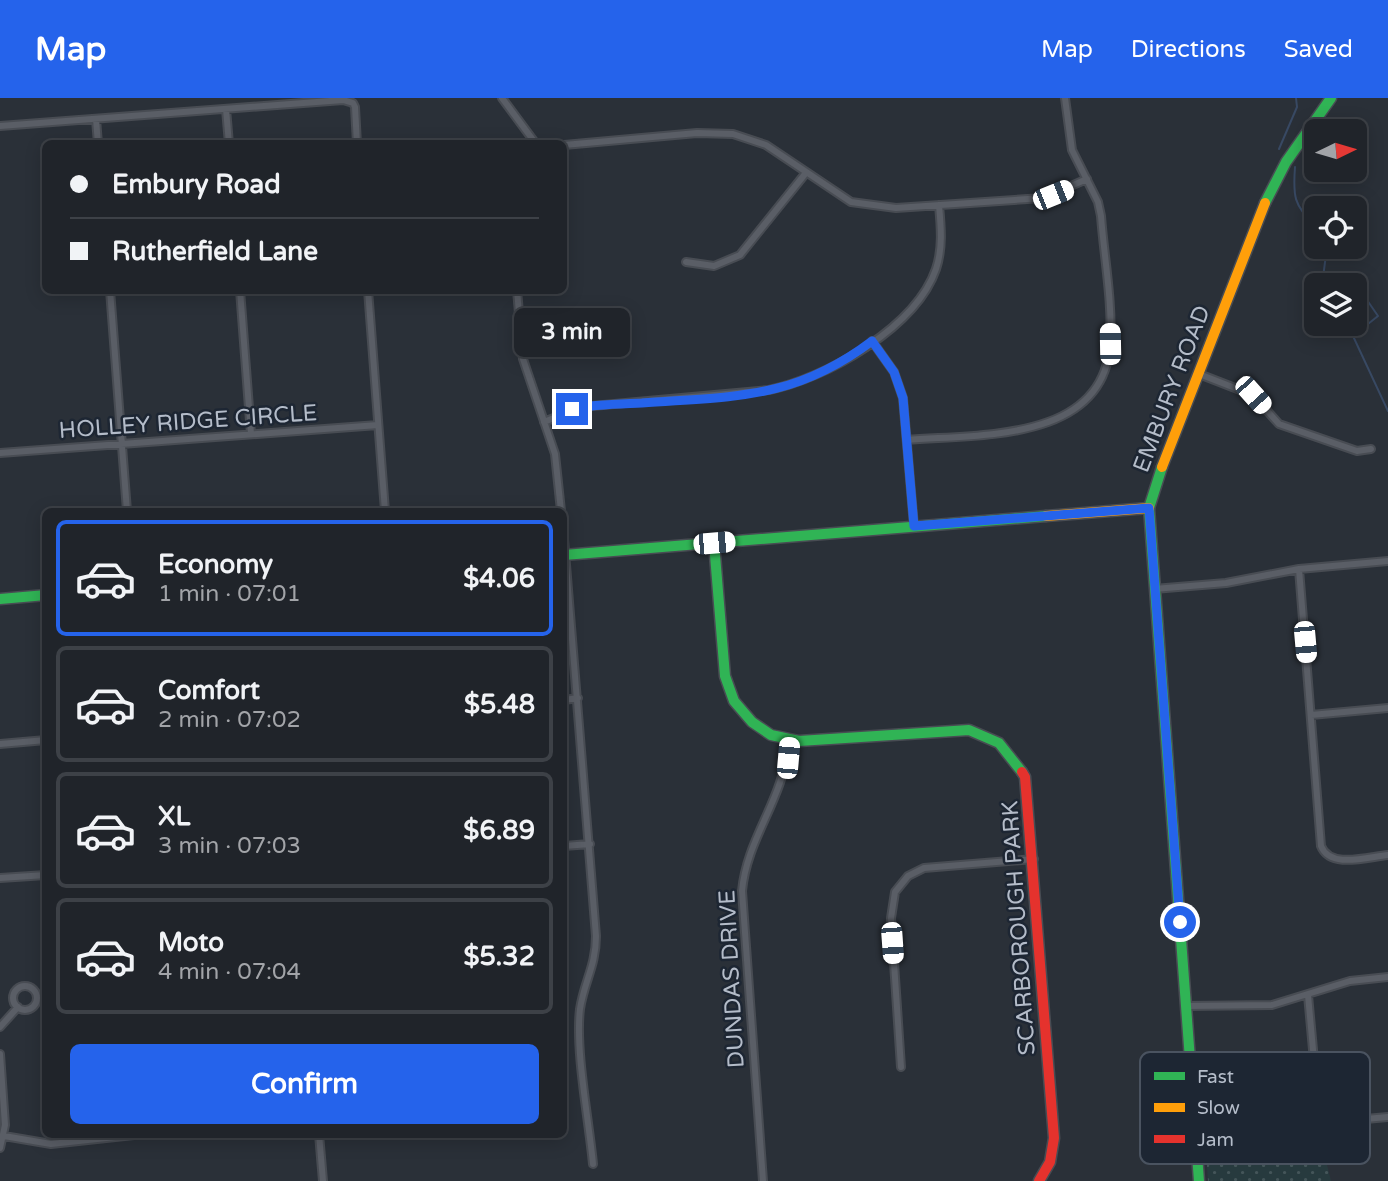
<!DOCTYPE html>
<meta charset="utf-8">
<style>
body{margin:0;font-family:"Varela Round",sans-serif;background:#2d3036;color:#f1f3f6;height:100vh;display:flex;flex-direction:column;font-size:26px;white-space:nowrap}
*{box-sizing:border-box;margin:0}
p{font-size:23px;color:#a2a4a8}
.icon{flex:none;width:38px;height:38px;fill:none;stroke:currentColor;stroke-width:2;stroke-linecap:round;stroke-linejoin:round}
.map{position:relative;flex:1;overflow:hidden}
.details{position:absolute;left:42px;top:410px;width:525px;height:630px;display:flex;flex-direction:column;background:#20242a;border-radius:10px;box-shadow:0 4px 18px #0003,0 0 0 2px #3d4147}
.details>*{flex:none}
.hud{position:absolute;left:42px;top:42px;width:525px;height:154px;border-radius:10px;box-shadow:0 4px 18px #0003,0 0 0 2px #3d4147;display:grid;align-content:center;height:154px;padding:0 28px;background:#20242a}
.needle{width:46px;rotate:85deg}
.tools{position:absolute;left:1304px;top:21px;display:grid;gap:14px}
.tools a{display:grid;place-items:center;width:63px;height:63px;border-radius:10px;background:#20242a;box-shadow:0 4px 18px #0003,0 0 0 2px #3d4147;font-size:35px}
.end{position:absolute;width:32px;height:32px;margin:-16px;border:9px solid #2563eb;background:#fff;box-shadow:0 0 0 4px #fff}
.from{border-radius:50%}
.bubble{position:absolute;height:49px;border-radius:10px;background:#20242a;box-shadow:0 4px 18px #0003,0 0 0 2px #3d4147;font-size:23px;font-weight:700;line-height:49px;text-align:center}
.car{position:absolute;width:21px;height:42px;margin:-21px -10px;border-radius:9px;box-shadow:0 0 5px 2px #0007;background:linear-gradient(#fff 24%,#345 0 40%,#fff 0 76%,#345 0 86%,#fff 0)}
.hud b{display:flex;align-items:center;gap:24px;height:66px;font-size:26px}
.hud b+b{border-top:2px solid #3d4147}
.hud i{width:18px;height:18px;background:#f1f3f6}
ul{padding:12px 0 0;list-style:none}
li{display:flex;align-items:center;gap:21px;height:116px;margin:0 14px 10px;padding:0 14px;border:4px solid #3d4147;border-radius:10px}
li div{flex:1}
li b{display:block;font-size:26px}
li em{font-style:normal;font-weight:700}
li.current{border-color:#2563eb}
li>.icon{width:63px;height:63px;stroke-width:1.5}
.primary-button{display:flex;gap:14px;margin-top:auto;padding:14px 28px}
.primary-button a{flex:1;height:80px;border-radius:10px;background:#2563eb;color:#fff;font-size:28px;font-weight:700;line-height:80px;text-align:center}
header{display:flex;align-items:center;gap:42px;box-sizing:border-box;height:98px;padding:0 35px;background:#2563eb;color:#fff}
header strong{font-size:33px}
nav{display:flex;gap:38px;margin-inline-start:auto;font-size:24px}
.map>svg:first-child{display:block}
</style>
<header>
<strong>Map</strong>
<nav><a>Map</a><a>Directions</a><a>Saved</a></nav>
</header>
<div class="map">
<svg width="1388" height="1083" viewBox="0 0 1388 1083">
<defs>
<pattern id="park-dots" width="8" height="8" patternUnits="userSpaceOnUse" patternTransform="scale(1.75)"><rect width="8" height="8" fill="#273a3e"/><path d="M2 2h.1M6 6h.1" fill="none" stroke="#445559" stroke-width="1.8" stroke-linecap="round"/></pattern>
</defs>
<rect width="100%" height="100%" fill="#2a3038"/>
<path fill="url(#park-dots)" d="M1255 1004 1266 1058 1272 1064 1288 1059 1322 1028 1329 1031 1324 1055 1331 1083H1208L1203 1005Z"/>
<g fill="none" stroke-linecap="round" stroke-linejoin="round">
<path stroke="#384963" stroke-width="2" d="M1279 51 1297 9 1296 0
M1295 69C1293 96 1293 109 1316 127
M1322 187 1327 149
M1354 205 1367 202 1378 218 1353 238 1388 313"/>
<defs>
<path id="street" d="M502 0 536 46
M226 11 229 46
M96 21 98 46
M0 28 343 2 353 5 355 9 357 46
M564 47 697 35 733 36 766 47 851 104 896 110 1043 100 1087 81
M686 164 714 168 740 157 805 76
M110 192 127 413
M240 192 251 336
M368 192 385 413
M517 192 523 261 555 356 561 413
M872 243 894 274 903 300 914 428
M1199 276 1253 297 1279 326 1357 353 1371 351
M544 324 581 309 769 292C827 280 916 229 936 171 943 150 941 129 939 107
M907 342C977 336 1103 345 1110 247 1113 205 1104 159 1101 118L1098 104 1072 52 1065 0
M0 355 378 327
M564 442 596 838C596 868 584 884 580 911 575 952 589 1023 593 1066
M1299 471 1321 748C1330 771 1367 759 1388 757
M1154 491 1226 485 1299 471 1388 463
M564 602 578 600
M1311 617 1388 610
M0 646 46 642
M564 748 590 746
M0 780 46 777
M13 900a12 12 0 1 1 24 0a12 12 0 1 1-24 0Z
M1308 897 1319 1017 1332 1024 1388 1019
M1186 908 1272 907 1350 883 1388 879
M0 929 18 909
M0 956 5 1027 0 1050
M901 969 891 820 895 794 908 778 924 770 1034 761
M319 1036 323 1083
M4 1038 51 1046 143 1036
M763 1083 742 793C747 739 784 702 789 643"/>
<path id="fast" d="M1265 105 1286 64 1331 0
M1162 369 1149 410 1199 1083
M714 445 725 578 734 603 752 624 771 637 799 643 969 632 999 645 1022 674
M564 457 1046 418
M0 501 46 497"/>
<path id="slow" d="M1162 369 1265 105
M1046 418 1149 410"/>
<path id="jam" d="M1022 674 1025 679 1054 1040 1050 1064 1039 1083"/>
</defs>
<use href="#street" stroke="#484c53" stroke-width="10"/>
<use href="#fast" stroke="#484c53" stroke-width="13"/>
<use href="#slow" stroke="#484c53" stroke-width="13"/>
<use href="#jam" stroke="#484c53" stroke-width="13"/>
<use href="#street" stroke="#5a5e66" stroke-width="6"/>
<use href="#fast" stroke="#30b455" stroke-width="10"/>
<use href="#slow" stroke="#ff9f0a" stroke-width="10"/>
<use href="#jam" stroke="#e5322d" stroke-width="10"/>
</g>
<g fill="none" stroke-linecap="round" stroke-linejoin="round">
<path stroke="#2563eb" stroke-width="9" d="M572 311C595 306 619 306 642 305 735 298 794 302 872 243L894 274 903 300 914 428 1149 410 1180 824"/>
</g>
<g text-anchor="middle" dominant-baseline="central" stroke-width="5" stroke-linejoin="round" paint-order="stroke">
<g font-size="23" fill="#b4bcc9" stroke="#1d2633">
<text transform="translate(1172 291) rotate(-69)">EMBURY ROAD</text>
<text transform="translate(188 324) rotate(-4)">HOLLEY RIDGE CIRCLE</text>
<text transform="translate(1019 830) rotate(-94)">SCARBOROUGH PARK</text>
<text transform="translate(732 881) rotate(-93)">DUNDAS DRIVE</text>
</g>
</g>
<rect x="1140" y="954" width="230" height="112" rx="10" fill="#1d2633" stroke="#4a5360" stroke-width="2"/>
<rect x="1154" y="974" width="31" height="8" fill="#30b455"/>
<rect x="1154" y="1005" width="31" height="9" fill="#ff9f0a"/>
<rect x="1154" y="1037" width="31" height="8" fill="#e5322d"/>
<g font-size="19" fill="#b4bcc9">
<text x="1197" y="985">Fast</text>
<text x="1197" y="1016">Slow</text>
<text x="1197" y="1048">Jam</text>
</g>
</svg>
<div class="tools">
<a><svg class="needle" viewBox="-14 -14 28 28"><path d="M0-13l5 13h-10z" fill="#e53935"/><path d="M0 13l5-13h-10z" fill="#a2a4a8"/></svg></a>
<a><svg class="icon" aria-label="locate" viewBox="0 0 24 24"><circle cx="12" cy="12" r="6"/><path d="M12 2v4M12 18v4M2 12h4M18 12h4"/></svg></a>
<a><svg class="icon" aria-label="layers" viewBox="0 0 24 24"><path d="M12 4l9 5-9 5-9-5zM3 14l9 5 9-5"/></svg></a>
</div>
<i class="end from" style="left:1180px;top:824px"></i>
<i class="end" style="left:572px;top:311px"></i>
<div class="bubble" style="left:514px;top:210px;width:116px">3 min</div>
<i class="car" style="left:1053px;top:97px;rotate:68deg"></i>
<i class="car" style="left:1110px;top:246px;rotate:359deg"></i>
<i class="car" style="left:1253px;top:297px;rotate:138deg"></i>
<i class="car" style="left:714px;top:445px;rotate:85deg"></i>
<i class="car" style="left:1305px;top:544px;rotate:175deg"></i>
<i class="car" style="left:788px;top:660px;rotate:5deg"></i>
<i class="car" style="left:892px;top:845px;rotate:176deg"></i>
<div class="hud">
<b><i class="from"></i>Embury Road</b>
<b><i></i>Rutherfield Lane</b>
</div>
<section class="details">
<ul>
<li class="current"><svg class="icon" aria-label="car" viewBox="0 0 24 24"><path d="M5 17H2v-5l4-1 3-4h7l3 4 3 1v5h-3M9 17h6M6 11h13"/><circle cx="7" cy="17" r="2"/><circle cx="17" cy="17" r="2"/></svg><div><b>Economy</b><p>1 min · 07:01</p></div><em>$4.06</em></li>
<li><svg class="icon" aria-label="car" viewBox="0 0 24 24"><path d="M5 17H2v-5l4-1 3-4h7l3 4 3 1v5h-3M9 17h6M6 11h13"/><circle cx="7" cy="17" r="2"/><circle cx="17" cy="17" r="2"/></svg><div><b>Comfort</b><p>2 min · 07:02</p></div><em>$5.48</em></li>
<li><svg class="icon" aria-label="car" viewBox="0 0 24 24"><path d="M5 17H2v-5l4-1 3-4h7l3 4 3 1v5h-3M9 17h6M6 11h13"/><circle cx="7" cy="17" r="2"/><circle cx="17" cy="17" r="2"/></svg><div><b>XL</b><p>3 min · 07:03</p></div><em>$6.89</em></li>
<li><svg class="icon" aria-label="car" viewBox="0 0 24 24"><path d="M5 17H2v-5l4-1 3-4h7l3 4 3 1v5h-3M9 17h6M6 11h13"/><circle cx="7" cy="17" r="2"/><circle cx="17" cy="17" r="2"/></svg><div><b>Moto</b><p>4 min · 07:04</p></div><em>$5.32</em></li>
</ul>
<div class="primary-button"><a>Confirm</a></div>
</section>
</div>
